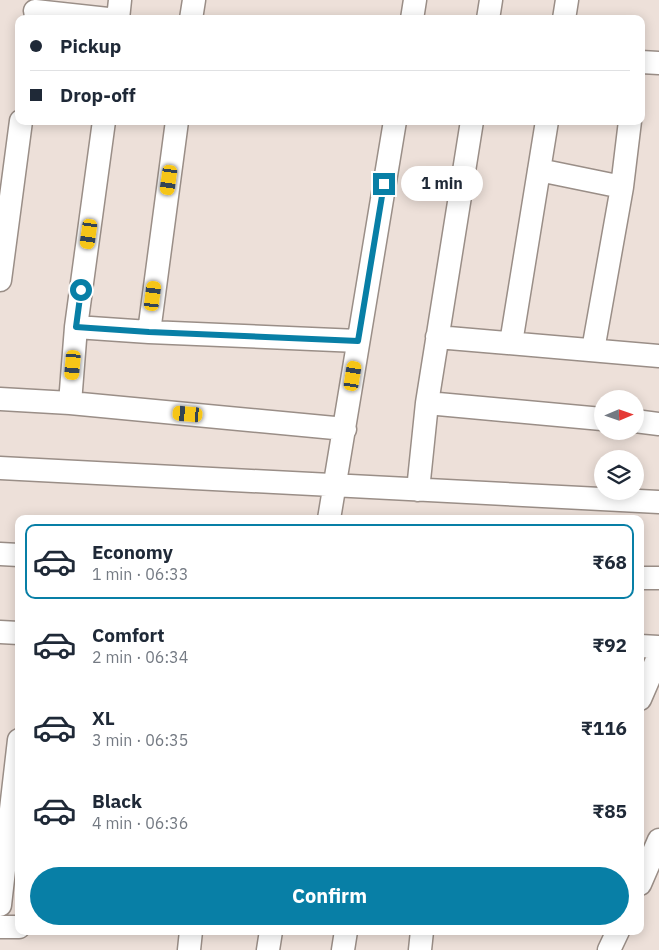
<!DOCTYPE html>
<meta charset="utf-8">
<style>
body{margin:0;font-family:"IBM Plex Sans",sans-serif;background:#f6f6f7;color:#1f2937;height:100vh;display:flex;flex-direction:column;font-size:19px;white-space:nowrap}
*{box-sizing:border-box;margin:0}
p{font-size:16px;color:#747a83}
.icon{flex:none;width:28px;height:28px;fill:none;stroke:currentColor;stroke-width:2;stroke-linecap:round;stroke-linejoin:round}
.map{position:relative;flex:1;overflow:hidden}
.panel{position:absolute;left:15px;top:515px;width:629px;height:420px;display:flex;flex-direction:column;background:#fff;border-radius:10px;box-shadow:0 2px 12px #0003}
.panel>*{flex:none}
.guide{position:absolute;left:15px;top:15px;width:630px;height:110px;border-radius:10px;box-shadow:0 2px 12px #0003;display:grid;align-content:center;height:110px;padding:0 15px;background:#fff}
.needle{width:32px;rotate:88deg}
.controls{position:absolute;left:594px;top:390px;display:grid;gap:10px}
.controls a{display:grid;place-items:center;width:50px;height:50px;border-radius:50%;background:#fff;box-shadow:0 2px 12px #0003;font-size:25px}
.end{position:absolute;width:22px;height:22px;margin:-11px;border:6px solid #087fa6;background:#fff;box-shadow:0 0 0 2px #fff}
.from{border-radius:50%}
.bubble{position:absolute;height:35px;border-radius:18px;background:#fff;box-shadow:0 2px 12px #0003;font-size:16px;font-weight:800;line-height:35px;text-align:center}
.car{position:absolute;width:15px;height:30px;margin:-15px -8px;border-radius:6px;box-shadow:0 0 4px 1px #0007;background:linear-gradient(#f5c518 24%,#345 0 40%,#f5c518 0 76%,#345 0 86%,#f5c518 0)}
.guide b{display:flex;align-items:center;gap:18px;height:48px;font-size:19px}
.guide b+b{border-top:1px solid #e0e1e3}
.guide i{width:12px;height:12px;background:#1f2937}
ul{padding:9px 0 0;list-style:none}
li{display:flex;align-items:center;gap:15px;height:75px;margin:0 10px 8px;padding:0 5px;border:2px solid transparent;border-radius:10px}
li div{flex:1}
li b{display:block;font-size:19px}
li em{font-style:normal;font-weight:800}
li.current{border-color:#087fa6}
li>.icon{width:45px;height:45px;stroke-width:1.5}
.action{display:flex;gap:10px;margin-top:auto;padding:10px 15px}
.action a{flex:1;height:58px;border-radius:30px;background:#087fa6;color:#fff;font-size:20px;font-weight:800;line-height:58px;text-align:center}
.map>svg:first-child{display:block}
</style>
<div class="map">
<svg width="659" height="950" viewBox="0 0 659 950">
<rect width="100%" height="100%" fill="#ede0d9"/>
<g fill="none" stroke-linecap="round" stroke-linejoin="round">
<defs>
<path id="minor" d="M35 11 108 19
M118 19 120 0
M191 19 194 0
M412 19 415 0
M488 19 491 0
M564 19 567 0
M641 62 659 63
M539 170 622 187
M0 280 21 121
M76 327 149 332 358 341
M149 332 177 121
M437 337 659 356
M511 343 547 121
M593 350 622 187 630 121
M0 399 70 403 345 429
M70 403 76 327 104 121
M427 403 602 419
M635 421 659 424
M0 468 659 502
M418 490 427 403 472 121
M329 519 395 121
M0 554 19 555
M640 578H659
M0 632 19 633
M640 646 659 647
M640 699 659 655
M640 884 659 840
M0 905 19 740
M0 927H19
M189 950 191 931
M268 950 271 931
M343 950 346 931
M420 950 422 931
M609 950 618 931"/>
</defs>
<use href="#minor" stroke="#9a8e87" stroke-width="25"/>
<use href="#minor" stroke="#fff" stroke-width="22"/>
</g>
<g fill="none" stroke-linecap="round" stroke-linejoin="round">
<path stroke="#087fa6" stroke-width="6" d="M81 290 76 327 149 332 358 341 384 184"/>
</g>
</svg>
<div class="controls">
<a><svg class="needle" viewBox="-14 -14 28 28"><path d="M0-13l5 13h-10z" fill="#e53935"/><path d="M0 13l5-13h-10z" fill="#747a83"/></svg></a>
<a><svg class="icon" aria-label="layers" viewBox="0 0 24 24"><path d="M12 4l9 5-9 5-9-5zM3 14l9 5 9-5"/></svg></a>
</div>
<i class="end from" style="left:81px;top:290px"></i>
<i class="end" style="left:384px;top:184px"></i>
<div class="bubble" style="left:401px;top:166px;width:82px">1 min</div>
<i class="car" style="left:169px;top:180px;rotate:188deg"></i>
<i class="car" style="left:89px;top:234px;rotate:188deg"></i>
<i class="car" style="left:153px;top:296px;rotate:7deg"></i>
<i class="car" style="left:73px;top:365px;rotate:185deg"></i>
<i class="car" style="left:353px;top:376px;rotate:9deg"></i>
<i class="car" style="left:188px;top:414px;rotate:275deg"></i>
<div class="guide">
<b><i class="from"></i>Pickup</b>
<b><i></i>Drop-off</b>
</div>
<section class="panel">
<ul>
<li class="current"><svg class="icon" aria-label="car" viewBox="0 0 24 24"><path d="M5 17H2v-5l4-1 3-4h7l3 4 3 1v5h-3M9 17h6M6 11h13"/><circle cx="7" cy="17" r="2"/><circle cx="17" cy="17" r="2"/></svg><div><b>Economy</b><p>1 min · 06:33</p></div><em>₹68</em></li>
<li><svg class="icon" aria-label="car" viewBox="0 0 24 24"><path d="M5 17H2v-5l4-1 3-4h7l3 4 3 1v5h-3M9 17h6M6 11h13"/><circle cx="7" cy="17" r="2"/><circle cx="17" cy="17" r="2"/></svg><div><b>Comfort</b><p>2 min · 06:34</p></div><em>₹92</em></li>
<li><svg class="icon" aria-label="car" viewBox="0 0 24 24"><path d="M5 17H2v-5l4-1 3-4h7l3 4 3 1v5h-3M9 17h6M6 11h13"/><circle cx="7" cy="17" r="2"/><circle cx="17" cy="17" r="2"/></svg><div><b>XL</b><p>3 min · 06:35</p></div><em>₹116</em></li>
<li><svg class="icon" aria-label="car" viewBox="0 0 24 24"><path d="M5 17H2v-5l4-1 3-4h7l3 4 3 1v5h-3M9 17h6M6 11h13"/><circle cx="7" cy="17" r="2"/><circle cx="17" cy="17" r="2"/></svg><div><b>Black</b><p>4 min · 06:36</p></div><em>₹85</em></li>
</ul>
<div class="action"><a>Confirm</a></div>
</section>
</div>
